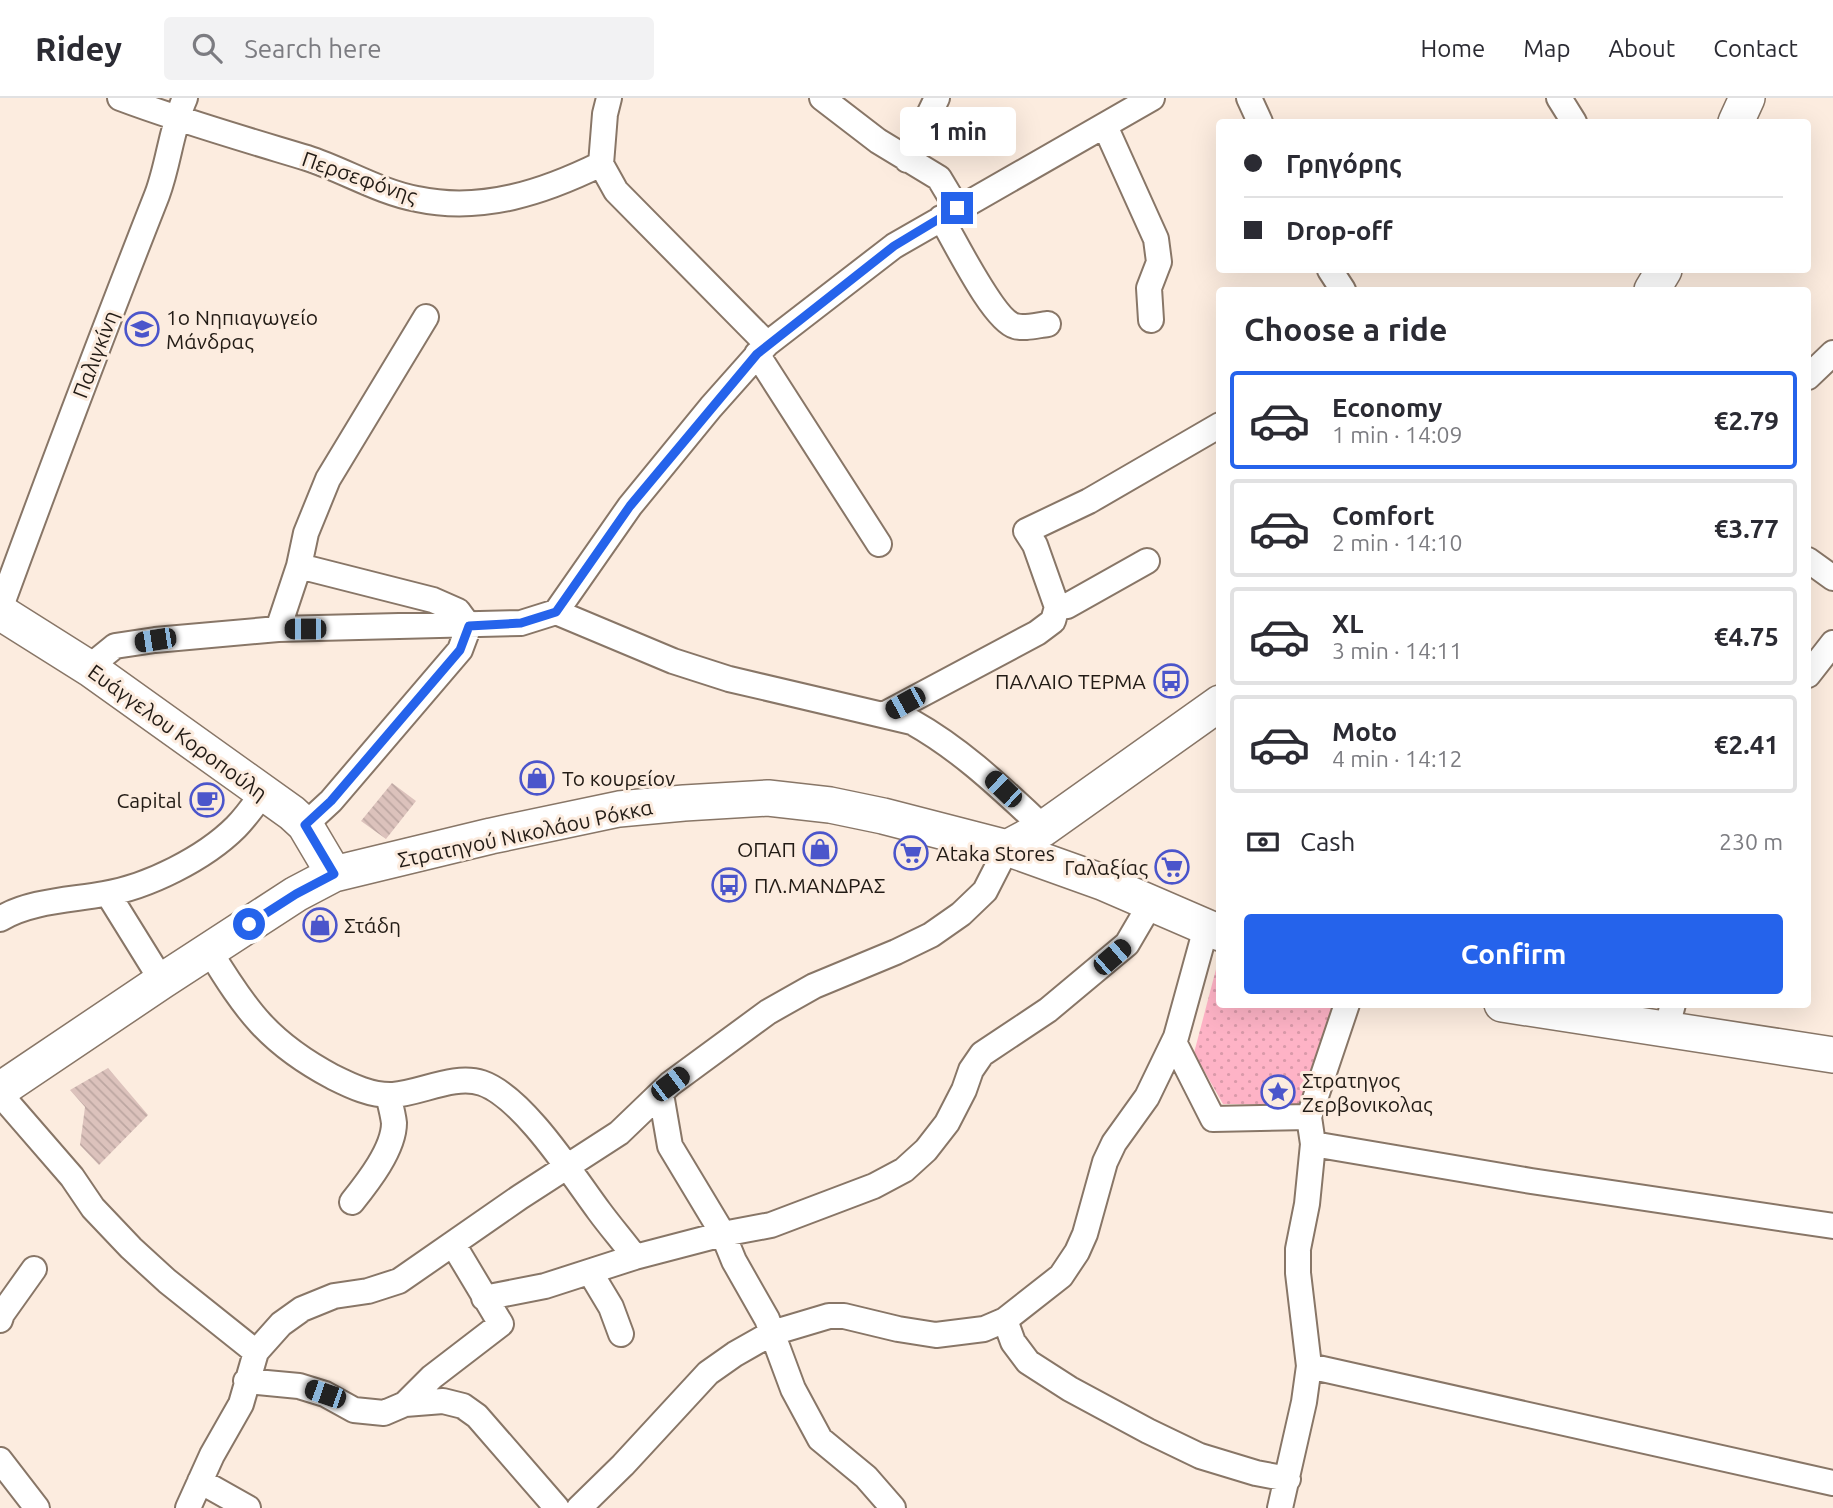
<!DOCTYPE html>
<meta charset="utf-8">
<style>
body{margin:0;font-family:Ubuntu,sans-serif;background:#f2f2f3;color:#2b2b33;height:100vh;display:flex;flex-direction:column;font-size:26px;white-space:nowrap}
*{box-sizing:border-box;margin:0}
p{font-size:23px;color:#7c7c81}
.icon{flex:none;width:38px;height:38px;fill:none;stroke:currentColor;stroke-width:2;stroke-linecap:round;stroke-linejoin:round}
.map{position:relative;flex:1;overflow:hidden}
.drawer{position:absolute;left:1216px;top:189px;width:595px;height:721px;display:flex;flex-direction:column;background:#fff;border-radius:7px;box-shadow:0 7px 28px #0002}
.drawer>*{flex:none}
.banner{position:absolute;left:1216px;top:21px;width:595px;height:154px;border-radius:7px;box-shadow:0 7px 28px #0002;display:grid;align-content:center;height:154px;padding:0 28px;background:#fff}
.end{position:absolute;width:32px;height:32px;margin:-16px;border:9px solid #2563eb;background:#fff;box-shadow:0 0 0 4px #fff}
.from{border-radius:50%}
.bubble{position:absolute;height:49px;border-radius:7px;background:#fff;box-shadow:0 7px 28px #0002;font-size:23px;font-weight:700;line-height:49px;text-align:center}
.car{position:absolute;width:21px;height:42px;margin:-21px -10px;border-radius:9px;box-shadow:0 0 5px 2px #0007;background:linear-gradient(#222 24%,#8ab4d8 0 40%,#222 0 76%,#8ab4d8 0 86%,#222 0)}
.banner b{display:flex;align-items:center;gap:24px;height:66px;font-size:26px}
.banner b+b{border-top:2px solid #e1e1e2}
.banner i{width:18px;height:18px;background:#2b2b33}
ul{padding:0;list-style:none}
li{display:flex;align-items:center;gap:21px;height:98px;margin:0 14px 10px;padding:0 14px;border:4px solid #e1e1e2;border-radius:7px}
li div{flex:1}
li b{display:block;font-size:26px}
li em{font-style:normal;font-weight:700}
li.current{border-color:#2563eb}
li>.icon{width:63px;height:63px;stroke-width:1.5}
h2{padding:0 28px;font-size:32px;line-height:84px}
.pay{display:flex;align-items:center;gap:18px;height:77px;padding:0 28px;font-size:26px}
.pay p{margin-inline-start:auto}
.action{display:flex;gap:14px;margin-top:auto;padding:14px 28px}
.action a{flex:1;height:80px;border-radius:7px;background:#2563eb;color:#fff;font-size:28px;font-weight:700;line-height:80px;text-align:center}
header{display:flex;align-items:center;gap:42px;box-sizing:border-box;height:98px;padding:0 35px;background:#fff;border-bottom:2px solid #e1e1e2}
header strong{font-size:33px}
nav{display:flex;gap:38px;margin-inline-start:auto;font-size:24px}
.search{width:490px;height:63px;background:#f2f2f3;display:flex;align-items:center;gap:18px;box-sizing:border-box;padding:0 24px;border-radius:7px;color:#7c7c81;font-size:26px}
.map>svg:first-child{display:block}
</style>
<header>
<strong>Ridey</strong>
<div class="search"><svg class="icon" aria-label="search" viewBox="0 0 24 24"><circle cx="10" cy="10" r="6"/><path d="M15 15l6 6"/></svg>Search here</div>
<nav><a>Home</a><a>Map</a><a>About</a><a>Contact</a></nav>
</header>
<div class="map">
<svg width="1833" height="1410" viewBox="0 0 1833 1410">
<defs>
<pattern id="green-dots" width="8" height="8" patternUnits="userSpaceOnUse" patternTransform="scale(1.75)"><rect width="8" height="8" fill="#feb3c6"/><path d="M2 2h.1M6 6h.1" fill="none" stroke="#d999a9" stroke-width="1.8" stroke-linecap="round"/></pattern>
<pattern id="building-back-hatch" width="6" height="6" patternUnits="userSpaceOnUse" patternTransform="scale(1.75)"><rect width="6" height="6" fill="#dcc2bc"/><path d="M-1 5l2 2M0 0l6 6M5-1l2 2" fill="none" stroke="#bca6a1"/></pattern>
</defs>
<rect width="100%" height="100%" fill="#fcecdf"/>
<path fill="url(#green-dots)" d="M1220 856V906L1333 907 1302 1007 1223 1006 1194 955Z"/>
<path fill="url(#building-back-hatch)" d="M392 685 416 703 386 741 361 723Z
M108 970 148 1017 99 1067 80 1047 85 1009 70 992Z"/>
<g fill="none" stroke-linecap="round" stroke-linejoin="round">
<defs>
<path id="street" d="M120 0C181 23 244 41 307 60 344 72 379 94 417 101 482 115 544 94 601 66
M609 0 605 16 601 66 616 93 767 246
M822 0 878 43 939 80 957 110
M1249 0 1260 24
M1559 0 1574 24
M1105 28 1156 141 1159 164 1149 190 1151 222
M907 62 937 0
M941 120C954 141 993 222 1015 228 1024 231 1038 227 1048 226
M1330 172 1343 192
M757 256 879 446
M1808 279 1833 255
M1808 462 1833 480
M299 468 433 502 458 513 469 528 460 552 331 703 305 727
M1057 509 1067 508 1147 463
M0 511C51 372 103 234 157 97 169 65 171 31 185 0
M556 514 630 408 711 309 767 246 894 148 1152 0
M278 531 299 468 306 435 328 381 426 219
M92 572 99 561 115 548 155 542 278 531 521 525 556 514 673 563 729 581 912 624C962 652 1002 691 1044 730
M1808 577 1833 545
M885 616 1037 535 1053 523 1057 509 1035 447 1026 433 1089 403 1220 327
M108 796 162 883
M0 821C29 803 71 802 104 796 148 789 205 760 236 729 246 719 255 706 263 695
M209 852C246 913 269 945 333 979 351 988 372 998 393 997 421 995 454 976 482 985 523 999 573 1078 599 1113 610 1128 623 1143 635 1159
M1666 933 1673 906
M1174 944 1213 1021 1309 1019
M0 996 72 1079 93 1110 131 1150 167 1183 256 1254
M661 996 670 1048 723 1136 734 1163 767 1221 793 1291 820 1341 866 1379 893 1410
M1313 1046 1531 1083 1833 1128
M352 1104C368 1084 394 1051 394 1025 393 1016 390 1005 388 997
M590 1174 611 1209 621 1236
M484 1200 545 1188 635 1159 723 1136 771 1127 874 1088 904 1072 926 1052 947 1025 964 992 971 972 982 956 1048 912 1127 846 1151 805
M0 1222 2 1216 34 1171
M1005 1222 1013 1244 1028 1264 1070 1291 1148 1333 1200 1358 1256 1375 1288 1381
M1309 1268 1833 1385
M246 1283 299 1288 325 1296 354 1312 384 1315 405 1306 443 1303 463 1308 477 1318 557 1410
M405 1306 432 1279 501 1226 453 1146
M0 1362 37 1410
M200 1383 248 1410
M188 1410 212 1357 241 1306 256 1254 281 1226 302 1211 334 1198 368 1193 399 1183 520 1099 619 1035 670 986 768 914 814 888 896 854 931 837 961 816 985 793 1007 750
M579 1410 623 1367 708 1275 735 1256 772 1235 829 1218H844L898 1231 936 1237 984 1231 1005 1222 1061 1178 1077 1154 1085 1136 1105 1064 1114 1045 1147 999 1176 939 1206 830
M1280 1410 1304 1304 1309 1268 1298 1175V1151L1307 1106 1313 1046 1309 1019 1347 906"/>
<path id="secondary" d="M1736 24 1747 0
M1652 192 1664 172
M0 514 92 572 292 715 305 727 334 776
M1007 750 1044 730 1220 605
M1502 906 1833 957
M0 992 162 883 296 796 334 776 491 738 619 711 684 705 768 700 830 707 883 718 1007 750 1102 784 1220 835"/>
</defs>
<use href="#street" stroke="#887667" stroke-width="28"/>
<use href="#secondary" stroke="#887667" stroke-width="38"/>
<use href="#street" stroke="#fff" stroke-width="24"/>
<use href="#secondary" stroke="#fff" stroke-width="35"/>
</g>
<g fill="none" stroke-linecap="round" stroke-linejoin="round">
<path stroke="#2563eb" stroke-width="9" d="M249 826 296 796 334 776 305 727 331 703 460 552 469 528 521 525 556 514 630 408 757 256 894 148 957 110"/>
</g>
<defs>
<symbol id="school-ring" viewBox="-11 -11 22 22"><circle r="9.5" fill="#fcecdf" stroke="#4b55cb" stroke-width="1.5"/><path d="M0-5L7-2L0 1L-7-2ZM-4 1L0 2.5L4 1V4Q0 6-4 4Z" fill="#4b55cb"/></symbol>
<symbol id="bus-ring" viewBox="-11 -11 22 22"><circle r="9.5" fill="#fcecdf" stroke="#4b55cb" stroke-width="1.5"/><path d="M-5-6H5V4H4V6H2V4H-2V6H-4V4H-5ZM-3.5-4V0h7V-4ZM-3.5 1.2v1.5H-2V1.2ZM2 1.2v1.5H3.5V1.2Z" fill="#4b55cb"/></symbol>
<symbol id="shop-ring" viewBox="-11 -11 22 22"><circle r="9.5" fill="#fcecdf" stroke="#4b55cb" stroke-width="1.5"/><path d="M-5-2.5h2.3a2.7 3.5 0 0 1 5.4 0H5L5.5 6h-11ZM-1.5-2.5h3a1.5 2.3 0 0 0-3 0Z" fill="#4b55cb"/></symbol>
<symbol id="cafe-ring" viewBox="-11 -11 22 22"><circle r="9.5" fill="#fcecdf" stroke="#4b55cb" stroke-width="1.5"/><path d="M-5.5-4.5H6V0H3Q3 3.5 0 3.5H-2.5Q-5.5 3.5-5.5 0ZM3-3.2v2h1.7v-2ZM-6 4.5H4V6H-6Z" fill="#4b55cb"/></symbol>
<symbol id="supermarket-ring" viewBox="-11 -11 22 22"><circle r="9.5" fill="#fcecdf" stroke="#4b55cb" stroke-width="1.5"/><path d="M-6-5.5h2.5l.6 2H6L4.5 2H-2.5L-4.4-4H-6ZM-1.5 3.2a1.3 1.3 0 1 0 .1 0ZM3 3.2a1.3 1.3 0 1 0 .1 0Z" fill="#4b55cb"/></symbol>
<symbol id="sight-ring" viewBox="-11 -11 22 22"><circle r="9.5" fill="#fcecdf" stroke="#4b55cb" stroke-width="1.5"/><path d="M0-6L1.8-2.2L6-1.7L2.9 1.2L3.7 5.4L0 3.3L-3.7 5.4L-2.9 1.2L-6-1.7L-1.8-2.2Z" fill="#4b55cb"/></symbol>
</defs>
<g fill-rule="evenodd">
<use href="#school-ring" x="123" y="212" width="38" height="38"/>
<use href="#bus-ring" x="1152" y="564" width="38" height="38"/>
<use href="#shop-ring" x="518" y="661" width="38" height="38"/>
<use href="#cafe-ring" x="188" y="683" width="38" height="38"/>
<use href="#shop-ring" x="801" y="732" width="38" height="38"/>
<use href="#supermarket-ring" x="892" y="736" width="38" height="38"/>
<use href="#supermarket-ring" x="1153" y="750" width="38" height="38"/>
<use href="#bus-ring" x="710" y="768" width="38" height="38"/>
<use href="#shop-ring" x="301" y="808" width="38" height="38"/>
<use href="#sight-ring" x="1259" y="975" width="38" height="38"/>
</g>
<g text-anchor="middle" dominant-baseline="central" stroke-width="6" stroke-linejoin="round" paint-order="stroke">
<g font-size="21" fill="#221b15" stroke="#fcecdf">
<text transform="translate(360 79) rotate(19)">Περσεφόνης</text>
<text transform="translate(95 256) rotate(-69)">Παλιγκίνη</text>
<text transform="translate(178 634) rotate(36)">Ευάγγελου Κοροπούλη</text>
<text transform="translate(525 735) rotate(-12)">Στρατηγού Νικολάου Ρόκκα</text>
</g>
<g font-size="21" fill="#221b15" stroke="#fcecdf" text-anchor="start">
<text x="166" y="219">1ο Νηπιαγωγείο<tspan x="166" dy="24">Μάνδρας</tspan></text>
<text x="1146" y="583" text-anchor="end">ΠΑΛΑΙΟ ΤΕΡΜΑ</text>
<text x="562" y="680">Το κουρείον</text>
<text x="182" y="702" text-anchor="end">Capital</text>
<text x="796" y="751" text-anchor="end">ΟΠΑΠ</text>
<text x="936" y="755">Ataka Stores</text>
<text x="1148" y="769" text-anchor="end">Γαλαξίας</text>
<text x="754" y="787">ΠΛ.ΜΑΝΔΡΑΣ</text>
<text x="344" y="827">Στάδη</text>
<text x="1302" y="982">Στρατηγος<tspan x="1302" dy="24">Ζερβονικολας</tspan></text>
</g>
</g>
</svg>
<i class="end from" style="left:249px;top:826px"></i>
<i class="end" style="left:957px;top:110px"></i>
<div class="bubble" style="left:900px;top:9px;width:116px">1 min</div>
<i class="car" style="left:305px;top:531px;rotate:270deg"></i>
<i class="car" style="left:155px;top:542px;rotate:261deg"></i>
<i class="car" style="left:905px;top:605px;rotate:241deg"></i>
<i class="car" style="left:1003px;top:691px;rotate:314deg"></i>
<i class="car" style="left:1112px;top:859px;rotate:49deg"></i>
<i class="car" style="left:670px;top:986px;rotate:53deg"></i>
<i class="car" style="left:325px;top:1296px;rotate:289deg"></i>
<div class="banner">
<b><i class="from"></i>Γρηγόρης</b>
<b><i></i>Drop-off</b>
</div>
<section class="drawer">
<h2>Choose a ride</h2>
<ul>
<li class="current"><svg class="icon" aria-label="car" viewBox="0 0 24 24"><path d="M5 17H2v-5l4-1 3-4h7l3 4 3 1v5h-3M9 17h6M6 11h13"/><circle cx="7" cy="17" r="2"/><circle cx="17" cy="17" r="2"/></svg><div><b>Economy</b><p>1 min · 14:09</p></div><em>€2.79</em></li>
<li><svg class="icon" aria-label="car" viewBox="0 0 24 24"><path d="M5 17H2v-5l4-1 3-4h7l3 4 3 1v5h-3M9 17h6M6 11h13"/><circle cx="7" cy="17" r="2"/><circle cx="17" cy="17" r="2"/></svg><div><b>Comfort</b><p>2 min · 14:10</p></div><em>€3.77</em></li>
<li><svg class="icon" aria-label="car" viewBox="0 0 24 24"><path d="M5 17H2v-5l4-1 3-4h7l3 4 3 1v5h-3M9 17h6M6 11h13"/><circle cx="7" cy="17" r="2"/><circle cx="17" cy="17" r="2"/></svg><div><b>XL</b><p>3 min · 14:11</p></div><em>€4.75</em></li>
<li><svg class="icon" aria-label="car" viewBox="0 0 24 24"><path d="M5 17H2v-5l4-1 3-4h7l3 4 3 1v5h-3M9 17h6M6 11h13"/><circle cx="7" cy="17" r="2"/><circle cx="17" cy="17" r="2"/></svg><div><b>Moto</b><p>4 min · 14:12</p></div><em>€2.41</em></li>
</ul>
<div class="pay"><svg class="icon" aria-label="cash" viewBox="0 0 24 24"><path d="M3 7h18v10H3z"/><circle cx="12" cy="12" r="2"/></svg>Cash<p>230 m</p></div>
<div class="action"><a>Confirm</a></div>
</section>
</div>
